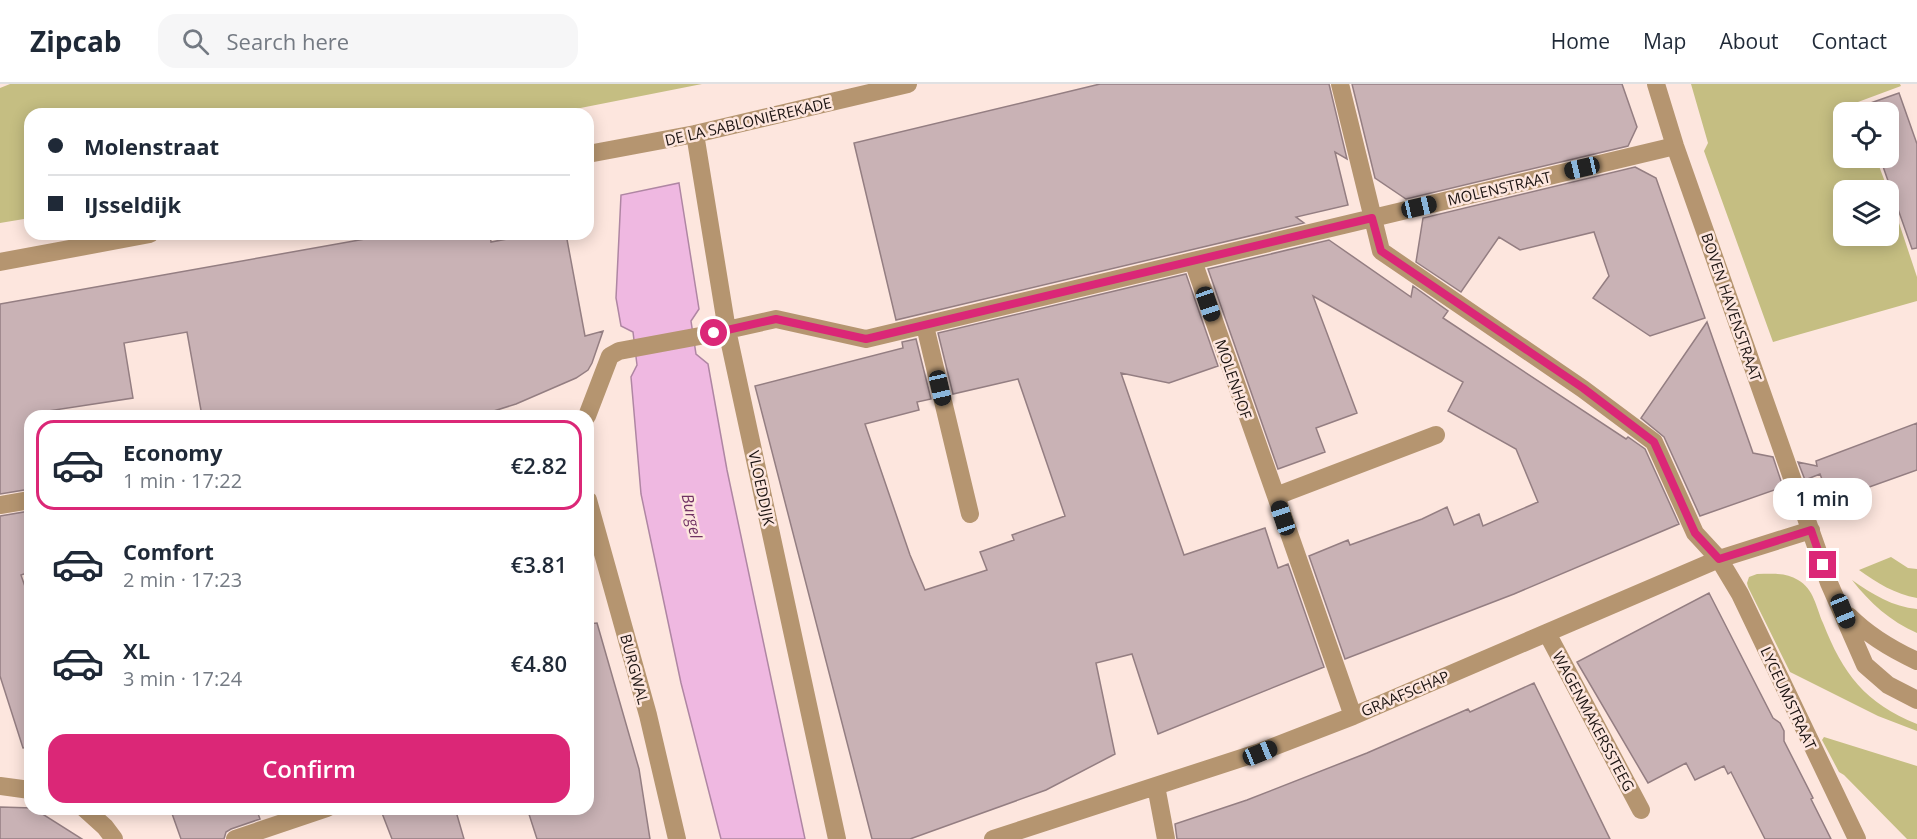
<!DOCTYPE html>
<meta charset="utf-8">
<style>
body{margin:0;font-family:"Open Sans",sans-serif;background:#f6f6f7;color:#1f2937;height:100vh;display:flex;flex-direction:column;font-size:22px;white-space:nowrap}
*{box-sizing:border-box;margin:0}
p{font-size:20px;color:#747a83}
.icon{flex:none;width:33px;height:33px;fill:none;stroke:currentColor;stroke-width:2;stroke-linecap:round;stroke-linejoin:round}
.map{position:relative;flex:1;overflow:hidden}
.details{position:absolute;left:24px;top:326px;width:570px;height:405px;display:flex;flex-direction:column;background:#fff;border-radius:18px;box-shadow:0 3px 15px #0003}
.details>*{flex:none}
.hud{position:absolute;left:24px;top:24px;width:570px;height:132px;border-radius:18px;box-shadow:0 3px 15px #0003;display:grid;align-content:center;height:132px;padding:0 24px;background:#fff}
.fabs{position:absolute;left:1833px;top:18px;display:grid;gap:12px}
.fabs a{display:grid;place-items:center;width:66px;height:66px;border-radius:12px;background:#fff;box-shadow:0 3px 15px #0003;font-size:30px}
.end{position:absolute;width:27px;height:27px;margin:-14px;border:8px solid #db2777;background:#fff;box-shadow:0 0 0 3px #fff}
.from{border-radius:50%}
.bubble{position:absolute;height:42px;border-radius:18px;background:#fff;box-shadow:0 3px 15px #0003;font-size:20px;font-weight:600;line-height:42px;text-align:center}
.car{position:absolute;width:18px;height:36px;margin:-18px -9px;border-radius:8px;box-shadow:0 0 4px 2px #0007;background:linear-gradient(#222 24%,#8ab4d8 0 40%,#222 0 76%,#8ab4d8 0 86%,#222 0)}
.hud b{display:flex;align-items:center;gap:21px;height:57px;font-size:22px}
.hud b+b{border-top:2px solid #e0e1e3}
.hud i{width:15px;height:15px;background:#1f2937}
ul{padding:10px 0 0;list-style:none}
li{display:flex;align-items:center;gap:18px;height:90px;margin:0 12px 9px;padding:0 12px;border:3px solid transparent;border-radius:18px}
li div{flex:1}
li b{display:block;font-size:22px}
li em{font-style:normal;font-weight:600}
li.selected{border-color:#db2777}
li>.icon{width:54px;height:54px;stroke-width:1.5}
.action{display:flex;gap:12px;margin-top:auto;padding:12px 24px}
.action a{flex:1;height:69px;border-radius:18px;background:#db2777;color:#fff;font-size:24px;font-weight:600;line-height:69px;text-align:center}
header{display:flex;align-items:center;gap:36px;box-sizing:border-box;height:84px;padding:0 30px;background:#fff;border-bottom:2px solid #e0e1e3}
header strong{font-size:28px}
nav{display:flex;gap:33px;margin-inline-start:auto;font-size:21px}
.search{width:420px;height:54px;background:#f6f6f7;display:flex;align-items:center;gap:15px;box-sizing:border-box;padding:0 21px;border-radius:18px;color:#747a83;font-size:22px}
.map>svg:first-child{display:block}
</style>
<header>
<strong>Zipcab</strong>
<div class="search"><svg class="icon" aria-label="search" viewBox="0 0 24 24"><circle cx="10" cy="10" r="6"/><path d="M15 15l6 6"/></svg>Search here</div>
<nav><a>Home</a><a>Map</a><a>About</a><a>Contact</a></nav>
</header>
<div class="map">
<svg width="1917" height="755" viewBox="0 0 1917 755">
<rect width="100%" height="100%" fill="#fde6de"/>
<path fill="#c5be82" d="M10 0H702L550 30H30V134L0 139V4Z
M1691 0H1900L1901 2 1858 18 1861 28H1844V74H1876L1888 106H1844V152H1888L1889 109 1917 193V217L1773 258 1704 67 1708 59Z
M1891 473 1908 484 1917 485V514C1895 510 1877 499 1859 486Z
M1757 490C1771 490 1786 488 1798 496 1814 505 1816 523 1823 539 1843 590 1865 619 1917 640V647L1878 632 1790 588 1748 503 1747 499 1749 493Z
M1852 496C1872 510 1893 523 1917 525V549C1890 537 1870 519 1852 496Z
M1824 653 1917 682V755H1907L1844 691 1839 688 1822 656Z"/>
<path fill="#efb8e1" stroke="#af86a3" stroke-width="1.5" d="M679 99 699 225 691 237 696 270 708 280 727 386 805 755H721L681 599 641 410 631 293 637 281 633 248 621 242 616 214 621 111Z"/>
<path fill="#c9b2b5" stroke="#947e82" stroke-width="1.5" d="M1100 0H1329L1347 75 1335 68 1348 121 1296 133 1304 139 896 236 854 59Z
M1352 0H1622L1637 43 1628 62 1406 115 1375 94Z
M1899 9 1917 60V164L1912 165 1880 74H1888V28H1864L1862 22Z
M1635 83 1656 94 1705 234 1650 252 1593 214 1609 192 1594 148 1520 166 1499 153 1461 208 1416 178 1423 134Z
M393 150H490L491 158 533 150H566L585 252 603 247 592 279 588 286 576 294 516 320 478 332H202L187 248 124 259 133 314 41 328 42 332H30V405L0 410V220Z
M1329 156 1411 213 1413 202 1448 227 1443 234 1626 355 1628 353 1645 365 1679 440 1514 510 1345 575 1309 472 1348 456 1350 461 1422 435 1447 423 1454 441 1479 430 1483 442 1538 418 1516 365 1448 327 1463 298 1313 212 1357 329 1316 344 1325 368 1278 385 1208 185Z
M1186 190 1218 282 1169 299 1121 289 1184 471 1265 444 1278 484 1288 480 1324 583 1158 650 1132 570 1096 579 1115 670 1046 706 910 755H872L755 302 903 264 902 258 916 255 931 315 917 318 919 326 865 340 910 471 925 506 987 486 980 468 1014 456 1012 451 1065 432 1018 295 953 310 938 249Z
M1707 238 1753 369 1773 373 1783 403 1700 432 1664 353 1641 334Z
M1917 339V386L1830 417 1820 390 1805 396 1798 378 1817 382 1816 377Z
M30 427V488L21 491 30 517V663L23 664 0 592V432Z
M1709 509 1773 634 1780 639 1784 647V657L1813 714 1811 715 1831 755H1765L1731 688 1728 690 1724 682 1695 696 1686 679 1648 699 1577 578Z
M597 539 639 685 650 755H537L527 724H588V540Z
M1534 599 1610 755H1177L1175 740 1247 716 1367 669 1468 625 1470 628Z
M0 723 33 724 82 755H0Z
M170 724H256L260 735 231 745 226 748 224 755H181Z
M380 724H455L464 755H392Z"/>
<g fill="none" stroke-linecap="round" stroke-linejoin="round">
<path stroke="#b59570" stroke-width="18" d="M1340 0 1381 167 1583 305 1654 358 1695 449 1719 475 1740 510 1857 755
M1656 0 1675 62 1829 499 1865 581 1888 601 1917 616
M695 50 727 246 837 755
M588 70 695 50 908 0
M1193 177 1276 412
M0 178 150 150
M925 242 970 430
M587 332 610 272 619 267 700 252 776 235 866 255 1675 62
M588 416 648 631 677 755
M0 421 30 416
M1849 532C1869 552 1891 565 1917 577
M1547 549 1641 726
M1353 632 1276 412 1436 351
M0 702 30 706
M1156 702 1166 755
M84 724 105 743 114 755
M235 755 327 724
M993 755 1260 668 1353 632 1719 475 1811 446"/>
</g>
<g fill="none" stroke-linecap="round" stroke-linejoin="round">
<path stroke="#db2777" stroke-width="8" d="M714 249 776 235 866 255 1372 134 1381 167 1583 304 1654 358 1695 449 1719 475 1811 446 1823 481"/>
</g>
<g text-anchor="middle" dominant-baseline="central" stroke-width="5" stroke-linejoin="round" paint-order="stroke">
<g font-size="15" fill="#1b1311" stroke="#fde6de">
<text transform="translate(748 37) rotate(-13)">DE LA SABLONIÈREKADE</text>
<text transform="translate(1499 104) rotate(-13)">MOLENSTRAAT</text>
<text transform="translate(1732 223) rotate(71)">BOVEN HAVENSTRAAT</text>
<text transform="translate(1234 295) rotate(71)">MOLENHOF</text>
<text transform="translate(762 404) rotate(78)">VLOEDDIJK</text>
<text transform="translate(635 585) rotate(75)">BURGWAL</text>
<text transform="translate(1405 609) rotate(-23)">GRAAFSCHAP</text>
<text transform="translate(1789 614) rotate(65)">LYCEUMSTRAAT</text>
<text transform="translate(1594 637) rotate(62)">WAGENMAKERSSTEEG</text>
</g>
<g font-size="16" font-style="italic" fill="#703163" stroke="#fde6de">
<text transform="translate(692 432) rotate(78)">Burgel</text>
</g>
</g>
</svg>
<div class="fabs">
<a><svg class="icon" aria-label="locate" viewBox="0 0 24 24"><circle cx="12" cy="12" r="6"/><path d="M12 2v4M12 18v4M2 12h4M18 12h4"/></svg></a>
<a><svg class="icon" aria-label="layers" viewBox="0 0 24 24"><path d="M12 4l9 5-9 5-9-5zM3 14l9 5 9-5"/></svg></a>
</div>
<i class="end from" style="left:714px;top:249px"></i>
<i class="end" style="left:1823px;top:481px"></i>
<div class="bubble" style="left:1773px;top:394px;width:99px">1 min</div>
<i class="car" style="left:1582px;top:84px;rotate:257deg"></i>
<i class="car" style="left:1419px;top:123px;rotate:77deg"></i>
<i class="car" style="left:1208px;top:220px;rotate:161deg"></i>
<i class="car" style="left:940px;top:304px;rotate:167deg"></i>
<i class="car" style="left:1283px;top:434px;rotate:341deg"></i>
<i class="car" style="left:1843px;top:527px;rotate:158deg"></i>
<i class="car" style="left:1260px;top:669px;rotate:68deg"></i>
<div class="hud">
<b><i class="from"></i>Molenstraat</b>
<b><i></i>IJsseldijk</b>
</div>
<section class="details">
<ul>
<li class="selected"><svg class="icon" aria-label="car" viewBox="0 0 24 24"><path d="M5 17H2v-5l4-1 3-4h7l3 4 3 1v5h-3M9 17h6M6 11h13"/><circle cx="7" cy="17" r="2"/><circle cx="17" cy="17" r="2"/></svg><div><b>Economy</b><p>1 min · 17:22</p></div><em>€2.82</em></li>
<li><svg class="icon" aria-label="car" viewBox="0 0 24 24"><path d="M5 17H2v-5l4-1 3-4h7l3 4 3 1v5h-3M9 17h6M6 11h13"/><circle cx="7" cy="17" r="2"/><circle cx="17" cy="17" r="2"/></svg><div><b>Comfort</b><p>2 min · 17:23</p></div><em>€3.81</em></li>
<li><svg class="icon" aria-label="car" viewBox="0 0 24 24"><path d="M5 17H2v-5l4-1 3-4h7l3 4 3 1v5h-3M9 17h6M6 11h13"/><circle cx="7" cy="17" r="2"/><circle cx="17" cy="17" r="2"/></svg><div><b>XL</b><p>3 min · 17:24</p></div><em>€4.80</em></li>
</ul>
<div class="action"><a>Confirm</a></div>
</section>
</div>
